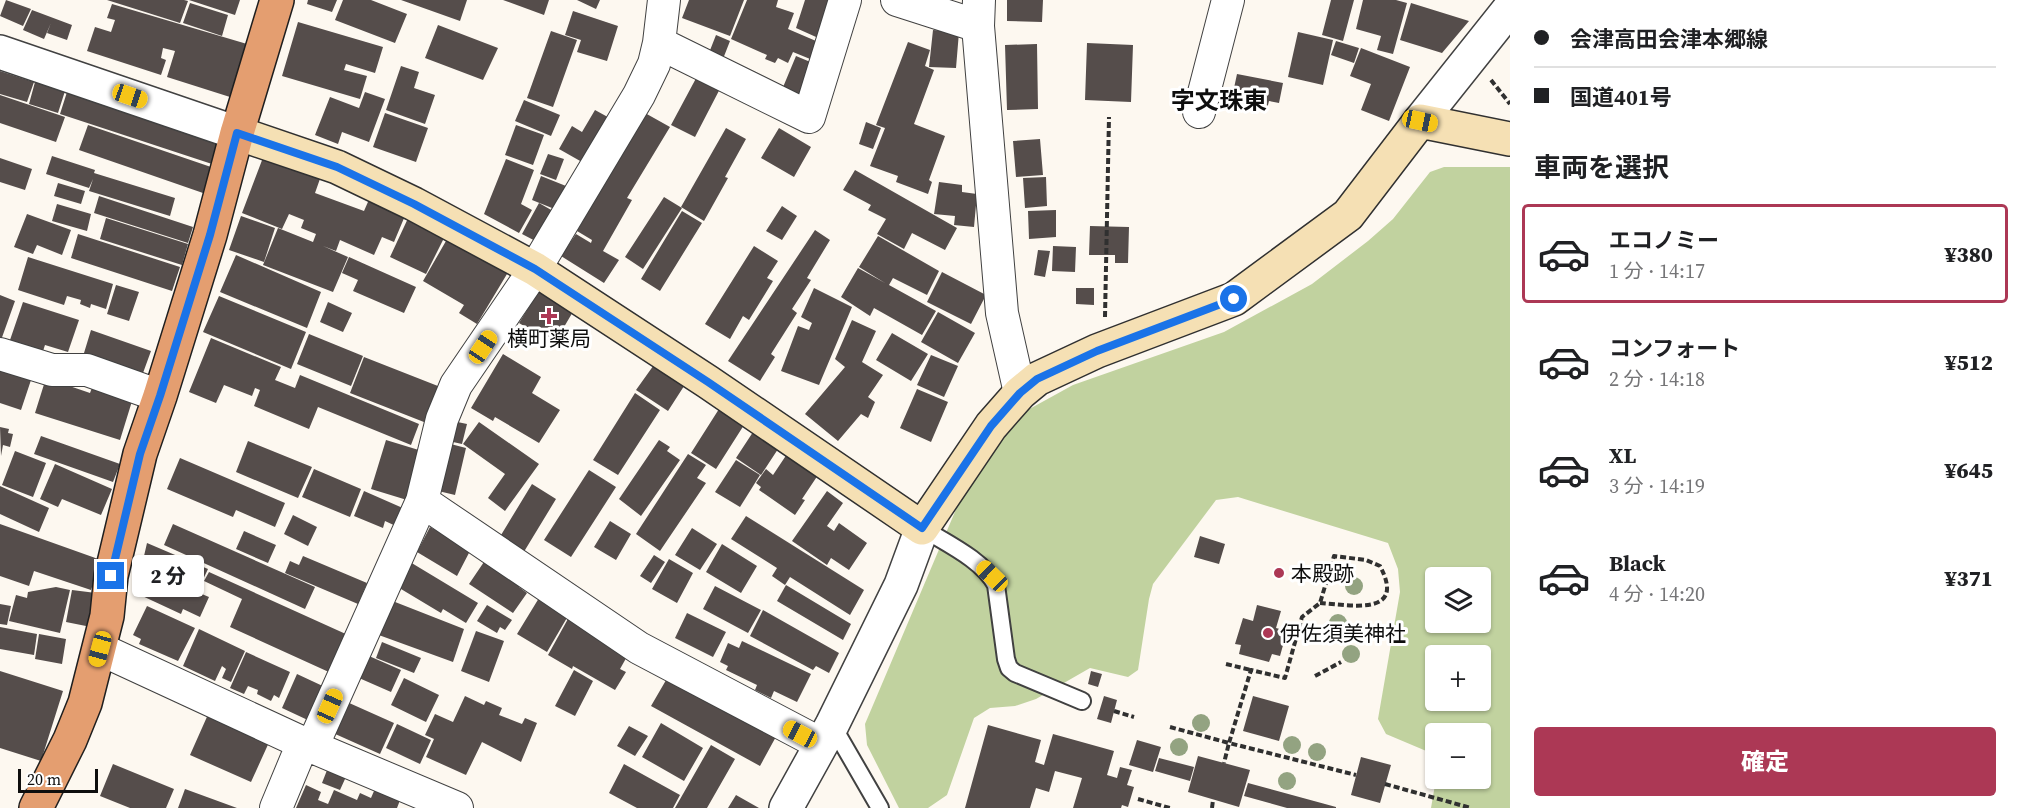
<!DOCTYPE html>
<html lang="ja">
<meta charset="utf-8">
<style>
body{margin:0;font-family:"Source Serif 4","Noto Sans JP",serif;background:#f2f2f2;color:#202124;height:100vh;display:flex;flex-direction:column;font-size:22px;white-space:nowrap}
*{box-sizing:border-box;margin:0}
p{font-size:20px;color:#757577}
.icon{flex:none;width:33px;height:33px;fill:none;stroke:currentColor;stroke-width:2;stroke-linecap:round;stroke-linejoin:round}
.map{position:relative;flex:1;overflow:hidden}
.sheet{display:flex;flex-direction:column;background:#fff;width:510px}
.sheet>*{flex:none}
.top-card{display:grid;align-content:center;height:132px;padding:0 24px;background:#fff}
.buttons{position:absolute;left:1425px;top:567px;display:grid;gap:12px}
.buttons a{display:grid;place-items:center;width:66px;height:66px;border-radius:6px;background:#fff;box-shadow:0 2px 4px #0004;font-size:30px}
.scale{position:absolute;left:18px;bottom:15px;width:80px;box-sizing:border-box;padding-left:6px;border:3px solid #0e0e0e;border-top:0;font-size:16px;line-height:21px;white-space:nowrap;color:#0e0e0e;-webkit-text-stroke:4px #fff;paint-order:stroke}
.end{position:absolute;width:27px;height:27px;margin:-14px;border:8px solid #1a73e8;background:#fff;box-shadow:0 0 0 3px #fff}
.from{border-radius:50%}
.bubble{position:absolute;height:42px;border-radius:6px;background:#fff;box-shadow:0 2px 4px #0004;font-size:20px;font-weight:800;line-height:42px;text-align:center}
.car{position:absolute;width:18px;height:36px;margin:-18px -9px;border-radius:8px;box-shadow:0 0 4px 2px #0007;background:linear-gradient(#f5c518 24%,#345 0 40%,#f5c518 0 76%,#345 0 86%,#f5c518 0)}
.top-card b{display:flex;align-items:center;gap:21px;height:57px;font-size:22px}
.top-card b+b{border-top:2px solid #e0e0e0}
.top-card i{width:15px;height:15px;background:#202124}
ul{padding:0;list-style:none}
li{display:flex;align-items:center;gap:18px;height:99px;margin:0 12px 9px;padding:0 12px;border:3px solid transparent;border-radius:6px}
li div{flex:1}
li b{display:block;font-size:22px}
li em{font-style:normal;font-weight:800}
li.active{border-color:#ac3855}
li>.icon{width:54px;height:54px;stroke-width:1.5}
h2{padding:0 24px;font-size:27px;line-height:72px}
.action{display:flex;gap:12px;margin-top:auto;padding:12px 24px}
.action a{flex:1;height:69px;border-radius:6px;background:#ac3855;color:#fff;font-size:24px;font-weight:800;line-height:69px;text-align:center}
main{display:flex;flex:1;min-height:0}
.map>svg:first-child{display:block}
</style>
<main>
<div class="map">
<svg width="1510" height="808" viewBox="0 0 1510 808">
<rect width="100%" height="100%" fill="#fdf8f0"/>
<path fill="#c1d29f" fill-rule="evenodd" d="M1444 167H1510V808H1431L1436 779 1480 778V734H1436L1435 765 1431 753 1386 734 1378 719 1400 592 1398 569 1388 543 1238 497 1216 500 1153 584 1149 599 1138 670 1128 677 1090 668 1036 699 1015 706 990 708 974 718 947 795 928 808H899L867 745 865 724 971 474 1024 412 1073 385 1224 332 1312 284 1368 241 1393 219 1430 172ZM1436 578H1480V622H1436ZM1436 656H1480V700H1436Z"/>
<path fill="#554d4b" d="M6 0 31 9 23 26 0 16Z
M107 0H184L188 1 180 23Z
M189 0H240L235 15Z
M308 0H337L332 12 307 4Z
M343 0H371L407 14 395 43 335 20Z
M401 0H467L460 21Z
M503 0H549L544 15Z
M577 0H600L596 9Z
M689 0H744L730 36 682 18Z
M747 0H778L776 7 794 13 788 29 823 44 815 61 793 52 788 63 778 58 775 63 765 59 767 55 731 39Z
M805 0H836L825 41 796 28Z
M1007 0H1043L1042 22 1007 21Z
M1331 0H1354L1343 41 1322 35Z
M1363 0H1396L1407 3 1393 54 1377 50 1381 36 1356 29Z
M190 3 228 15 222 36 183 23Z
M1411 3 1469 21 1442 53 1400 40Z
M112 4 247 44 230 97 167 77 175 51 163 48 161 58 166 60 161 75 87 51 95 27 111 32 115 20 107 18Z
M32 10 72 25 67 40 47 33 51 23 44 39 23 30Z
M573 11 618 26 607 61 577 52 581 40 565 35Z
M298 22 383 47 375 73 346 64 344 70 367 76 360 99 282 76Z
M438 25 498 48 483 80 425 58Z
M933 30 959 32 956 68 929 67Z
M551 31 577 40 553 107 527 98Z
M1298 32 1333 40 1323 85 1288 77Z
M716 35 730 41 721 64 707 58Z
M1336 41 1359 48 1354 63 1331 55Z
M908 42 930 50 925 66 934 70 914 124 945 136 929 180 932 182 928 194 896 182 898 176 870 166 885 128 876 125Z
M1087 43 1133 45 1131 102 1085 100Z
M1037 44 1038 109 1007 110 1005 45Z
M1361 48 1410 67 1389 121 1361 110 1371 84 1350 76Z
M796 56 820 66 805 102 781 92Z
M401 66 419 72 414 88 435 95 425 124 386 110Z
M701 69 724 81 695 137 671 125Z
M0 71 34 82 27 102 0 94Z
M1237 74 1283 83 1279 103 1269 101 1267 109 1231 102Z
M35 82 65 91 58 113 29 104Z
M67 92 219 141 212 164 60 114Z
M365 92 385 99 369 142 342 132 338 144 315 135 330 97 359 108Z
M0 95 65 117 56 142 0 123Z
M524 100 560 115 551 136 515 121Z
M595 110 615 121 589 166 559 149 572 126 582 132Z
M385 113 428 128 416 162 373 147Z
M645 113 670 127 627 198 632 200 603 251 619 260 604 283 561 256 576 234 591 243 592 240 577 231Z
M866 122 881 128 873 149 859 144Z
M88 125 211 167 203 193 79 150Z
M516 125 544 135 533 165 505 155Z
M726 128 746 139 725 177 728 178 704 221 681 207Z
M779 128 811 147 794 177 761 158Z
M1040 139 1043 175 1016 177 1013 141Z
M548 154 564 159 556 180 540 174Z
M264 155 321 176 315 193 364 211 371 195 407 211 394 242 382 237 374 255 340 240 336 251 323 246 348 257 333 292 263 265 278 228 313 242 316 234 301 228 304 220 289 214 282 229 242 213Z
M52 156 95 170 94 173 175 198 170 216 89 191 93 179 89 188 46 174Z
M0 158 32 169 25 190 0 182Z
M506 159 534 170 521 204 532 210 519 233 484 214Z
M855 170 957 228 945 250 912 233 904 249 877 234 886 219 868 210 871 205 843 190Z
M541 176 566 186 557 210 532 200Z
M1046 177 1047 206 1025 208 1023 178Z
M939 182 962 185V192L977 194 974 227 954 225 955 216 934 214Z
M58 183 85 191 81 204 54 196Z
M99 196 193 227 188 243 94 213Z
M664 197 682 208 643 269 625 257Z
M539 203 560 215 543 245 522 234Z
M57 204 91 214 87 231 52 221Z
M782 206 797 216 782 240 766 231Z
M1056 210V237L1029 239 1028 211Z
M682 211 702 223 660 291 641 279Z
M27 214 71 230 62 255 37 245 33 254 14 247Z
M410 214 447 232 426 274 390 257Z
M241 216 275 228 264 262 229 250Z
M106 218 188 244 182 265 100 239Z
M1090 226 1129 227 1128 263H1115V255H1089Z
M815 230 830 240 807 278 811 280 792 309 797 313 771 354 775 357 760 381 728 361Z
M78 234 180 267 172 291 71 258Z
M450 234 510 269 477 324 459 313 464 305 423 281Z
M878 236 939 271 927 295 893 278 889 285 936 311 922 335 874 308 870 316 841 297 858 268 885 283 859 267Z
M754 246 778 261 767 278 773 281 749 320 743 316 730 339 705 324Z
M1053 246 1076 247 1075 272 1052 271Z
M1038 250 1050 251 1045 277 1034 275Z
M236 255 321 292 307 328 220 292Z
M28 257 113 284 106 309 91 304 90 308 80 304 81 300 67 296 64 305 18 290Z
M349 257 416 287 404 313 353 291 358 280 342 273Z
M942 272 986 295 971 324 927 302Z
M116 285 139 292 129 321 107 314Z
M814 288 852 307 819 385 781 371 798 326 809 330 812 323 801 317Z
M1076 288H1094V305L1076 304Z
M540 289 574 310 554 344 519 323Z
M0 295 15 301 0 343Z
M219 296 306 332 291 369 203 332Z
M23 302 79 320 68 352 45 345 43 351 10 340Z
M328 302 352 313 343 332 320 322Z
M938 312 975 333 958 363 921 342Z
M852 320 876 331 862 362 883 375 868 397 875 402 868 418 861 414 838 441 805 414 845 367 835 359Z
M91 330 151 351 143 373 84 353Z
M892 333 928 354 911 381 876 360Z
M309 334 363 356 351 386 297 364Z
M211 338 281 367 275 380 295 388 300 375 419 424 411 445 318 407 309 429 254 406 260 390 255 388 252 396 224 385 216 403 189 392Z
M503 354 541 377 532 393 560 410 539 443 495 417 493 421 471 408Z
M931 355 958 366 944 397 917 385Z
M364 357 443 388 429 424 350 393Z
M656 362 686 383 668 411 636 390Z
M0 369 31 380 21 410 0 403Z
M46 378 90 393 93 385 133 398 120 440 35 413Z
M917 389 948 402 931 442 900 428Z
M635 393 660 410 618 475 593 460Z
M719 409 744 425 716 469 691 453Z
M448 420 467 424 462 444 444 440Z
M479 422 539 464 505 511 488 498 505 474 463 444Z
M0 427 9 429 8 433 13 434 10 447 3 445 1 456Z
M755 429 780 446 761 475 736 458Z
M41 436 120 464 113 482 34 454Z
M386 440 422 451 407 500 371 489Z
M659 440 670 447 667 451 680 460 641 516 619 499Z
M248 441 312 467 298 498 236 472Z
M443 442 466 448 455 495 430 489Z
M15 451 46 463 33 497 2 485Z
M789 451 820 472 802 499 805 500 795 515 759 490 761 487 756 483 766 469 773 475Z
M688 454 706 465 697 478 706 483 660 551 636 534Z
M180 458 285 503 275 527 236 510 233 517 167 489Z
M736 460 760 475 740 507 715 492Z
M55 464 112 489 101 515 62 499 58 507 40 499Z
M314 469 361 489 350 517 302 497Z
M589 470 616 487 571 557 544 540Z
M532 484 556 499 522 555 498 540Z
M0 486 49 508 39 532 0 514Z
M364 491 405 509 398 527 385 521 383 528 354 516Z
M827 491 843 503 827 526 834 531 839 523 867 543 849 570 831 558 827 565 792 541Z
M293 515 317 527 308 546 284 534Z
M746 516 864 590 850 615 790 577 785 585 772 576 777 568 731 539Z
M610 521 631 534 616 560 594 547Z
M0 524 101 560 91 590 34 571 29 586 0 576Z
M173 524 315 587 305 609 164 545Z
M430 527 471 549 457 576 417 552Z
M692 528 717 544 700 570 675 555Z
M244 531 276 545 268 563 236 549Z
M1200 536 1225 544 1219 564 1194 557Z
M147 543 208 569 197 592 209 597 200 617 183 609 181 614 138 594 147 572 141 569Z
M722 544 757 566 741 593 706 572Z
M654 555 665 562 651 583 640 576Z
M303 556 367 583 358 604 285 573 290 561 299 565Z
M488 556 524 580 519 587 527 593 513 613 469 584Z
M669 559 693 573 677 603 652 589Z
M410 562 478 603 466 623 443 609 441 613 396 586Z
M209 572 348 635 331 673 230 627 242 599 204 581Z
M786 585 851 624 843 640 777 601Z
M715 586 761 610 748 633 703 609Z
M56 587 70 590 60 633 9 621 16 595 27 598 28 592Z
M72 590 96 593 91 627 66 622Z
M539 598 568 616 547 652 517 634Z
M390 600 464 629 453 662 376 634Z
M0 604 11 606 7 625 0 624Z
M487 605 512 620 505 630 500 627 497 633 477 621Z
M1257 605 1281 611 1276 628 1287 631 1280 656 1272 654 1269 662 1239 654 1241 645 1235 644 1243 618 1253 621Z
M147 606 195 628 178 661 139 644 141 639 133 635Z
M763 610 839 653 829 673 816 666 813 670 750 636Z
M687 613 726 632 713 657 675 638Z
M569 617 629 653 620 669 626 672 615 690 573 666 572 669 548 655Z
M0 627 37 634 34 655 0 649Z
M199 629 245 651 231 682 222 678 226 669 222 666 215 681 183 666Z
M476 631 504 641 489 682 461 671Z
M39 634 66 639 62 664 35 659Z
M742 641 811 674 797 702 774 691 771 698 755 690 757 685 726 670 728 666 720 662 728 643 739 648Z
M382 642 421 658 414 673 376 658Z
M246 652 290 672 279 698 274 695 271 701 257 694 258 690 248 686 244 694 230 688Z
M369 656 401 670 391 692 359 678Z
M574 670 593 681 575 716 555 706Z
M0 671 63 691 41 761 0 748Z
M1091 671 1102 674 1098 687 1088 684Z
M297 674 327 688 312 722 282 708Z
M669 675 778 733 760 766 651 706Z
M404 678 439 695 426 722 391 705Z
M465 696 484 705 486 701 502 708 499 715 522 724 525 718 537 723 521 762 482 742 466 775 426 757 434 739 425 735 435 714 453 722Z
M1104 696 1117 700 1111 723 1097 719Z
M1253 696 1289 706 1279 741 1243 731Z
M347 702 394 723 380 754 333 733Z
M210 710 271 738 251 782 190 755Z
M661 723 703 748 684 781 642 757Z
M397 724 431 740 420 764 386 748Z
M988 725 1041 740 1035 762 1044 765 1053 734 1114 751 1107 775 1117 778 1120 767 1132 770 1127 785 1134 787 1128 807 1122 805 1121 808H1073L1082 778 1055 771 1049 792 1036 788 1030 808H965Z
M629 726 648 736 635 756 617 746Z
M1137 740 1161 747 1153 772 1129 765Z
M711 745 735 759 707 808H675Z
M1198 756 1250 770 1239 807 1188 792Z
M1361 757 1391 765 1380 803 1351 795Z
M1159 758 1194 767 1190 781 1155 771Z
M331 760 350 768 340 790 322 783Z
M113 764 174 789 166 808H130L100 796Z
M624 764 680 795 673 808H637L609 793Z
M1248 783 1336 807V808H1287L1244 796Z
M377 784 402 795 397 808H296L306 785 321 792 318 800 328 804 334 790 357 800 360 793 371 798Z
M185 789 237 808H178Z
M736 795 759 808H728Z"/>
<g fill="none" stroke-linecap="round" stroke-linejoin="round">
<defs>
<path id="service" d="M922 528C946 543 983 560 996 585L1006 659 1009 668 1015 673 1082 701
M832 725 880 808"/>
<path id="minor" d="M897 0 978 26
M979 0 978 26 1002 313 1020 393
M659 43 809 117 845 0
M1199 112 1228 0
M0 354 52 370H87L160 396
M422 501 639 648 821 744
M100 649 303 743 457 808
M312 747 422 501 442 419 456 385 535 269 639 95 654 64 659 43 664 0
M276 808 303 743"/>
<path id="tertiary" d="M0 52 237 133
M1420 121 1510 8
M786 808 832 725 901 585 922 528"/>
<path id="secondary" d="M237 133 337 167 414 204 535 269 708 382 922 528 991 426 1020 393 1037 379 1097 351 1234 299 1348 215 1420 121 1510 139"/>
<path id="trunk" d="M36 808 70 740 85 703 107 616 111 576 140 454 160 396 210 235 237 133 277 0"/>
</defs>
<use href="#service" stroke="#414141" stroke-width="20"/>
<use href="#minor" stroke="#414141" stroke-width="34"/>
<use href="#tertiary" stroke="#414141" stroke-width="36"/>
<use href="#secondary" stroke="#303030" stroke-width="36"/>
<use href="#trunk" stroke="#1f1f1f" stroke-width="36"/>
<path stroke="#303030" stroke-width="4" stroke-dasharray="6 3" stroke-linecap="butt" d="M1491 80 1510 104
M1105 317 1109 117
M1320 603C1350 605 1407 617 1380 566L1366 560 1334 556 1320 603 1302 617 1285 678 1251 670 1229 743 1356 775
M1226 664 1251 670
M1315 676 1341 662
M1114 711 1134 717
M1170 727 1229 743 1224 763
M1385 784 1471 808
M1138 799 1170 808
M1212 808 1213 800"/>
<use href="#service" stroke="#fff" stroke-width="16"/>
<use href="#minor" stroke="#fff" stroke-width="32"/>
<use href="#tertiary" stroke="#fff" stroke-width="33"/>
<use href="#secondary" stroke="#f5e0b4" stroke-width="33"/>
<use href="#trunk" stroke="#e49e70" stroke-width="33"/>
</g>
<g fill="#93a381">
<circle cx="1354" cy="586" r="9"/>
<circle cx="1338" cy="623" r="9"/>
<circle cx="1351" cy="654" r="9"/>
<circle cx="1201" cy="723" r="9"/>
<circle cx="1292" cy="745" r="9"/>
<circle cx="1179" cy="747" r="9"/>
<circle cx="1317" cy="752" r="9"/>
<circle cx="1287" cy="781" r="9"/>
</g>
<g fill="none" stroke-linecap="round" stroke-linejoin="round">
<path stroke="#1a73e8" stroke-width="8" d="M111 576 140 454 160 396 210 235 237 133 337 167 414 204 535 269 708 382 922 528 991 426 1020 393 1037 379 1097 351 1234 299"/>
</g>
<g fill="#ac3855" stroke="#fff" stroke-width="2">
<path d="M546 307h6v6h6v6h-6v6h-6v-6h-6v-6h6z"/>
<circle cx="1279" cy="573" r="6"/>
<circle cx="1268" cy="633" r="6"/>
</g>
<g text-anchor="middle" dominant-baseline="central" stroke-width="6" stroke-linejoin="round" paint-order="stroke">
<g font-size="21" fill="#0e0e0e" stroke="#fff" text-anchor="start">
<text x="549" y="338" text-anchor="middle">横町薬局</text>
<text x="1291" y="573">本殿跡</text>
<text x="1280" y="633">伊佐須美神社</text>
</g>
<g font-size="24" font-weight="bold" fill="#0e0e0e" stroke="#fff">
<text x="1219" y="100">字文珠東</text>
</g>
</g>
</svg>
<div class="buttons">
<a><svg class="icon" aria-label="layers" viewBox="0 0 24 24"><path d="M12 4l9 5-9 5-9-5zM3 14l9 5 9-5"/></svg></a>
<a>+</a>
<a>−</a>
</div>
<div class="scale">20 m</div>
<i class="end from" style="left:1234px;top:299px"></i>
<i class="end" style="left:111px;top:576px"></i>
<div class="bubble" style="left:132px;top:555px;width:72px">2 分</div>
<i class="car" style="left:130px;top:96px;rotate:109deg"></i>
<i class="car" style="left:1420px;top:121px;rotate:102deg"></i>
<i class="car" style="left:483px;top:347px;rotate:34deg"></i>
<i class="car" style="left:992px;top:576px;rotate:314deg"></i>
<i class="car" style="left:100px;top:649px;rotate:195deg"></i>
<i class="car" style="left:330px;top:706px;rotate:24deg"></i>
<i class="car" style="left:800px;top:734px;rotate:298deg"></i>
</div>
<section class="sheet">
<div class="top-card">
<b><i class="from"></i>会津高田会津本郷線</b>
<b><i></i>国道401号</b>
</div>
<h2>車両を選択</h2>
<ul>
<li class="active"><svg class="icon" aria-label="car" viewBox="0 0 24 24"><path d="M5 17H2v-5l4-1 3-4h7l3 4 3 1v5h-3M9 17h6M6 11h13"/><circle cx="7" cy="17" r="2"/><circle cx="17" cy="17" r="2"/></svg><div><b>エコノミー</b><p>1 分 · 14:17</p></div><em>¥380</em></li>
<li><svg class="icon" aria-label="car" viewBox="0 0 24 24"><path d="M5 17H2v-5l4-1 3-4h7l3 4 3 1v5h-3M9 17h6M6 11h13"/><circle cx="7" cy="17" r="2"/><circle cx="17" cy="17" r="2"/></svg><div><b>コンフォート</b><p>2 分 · 14:18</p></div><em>¥512</em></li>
<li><svg class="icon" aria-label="car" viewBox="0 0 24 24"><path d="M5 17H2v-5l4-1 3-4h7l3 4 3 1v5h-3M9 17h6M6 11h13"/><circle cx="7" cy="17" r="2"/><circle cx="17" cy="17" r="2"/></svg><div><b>XL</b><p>3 分 · 14:19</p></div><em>¥645</em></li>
<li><svg class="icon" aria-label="car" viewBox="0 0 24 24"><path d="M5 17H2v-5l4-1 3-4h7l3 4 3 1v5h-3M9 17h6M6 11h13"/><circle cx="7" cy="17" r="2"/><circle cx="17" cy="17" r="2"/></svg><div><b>Black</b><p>4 分 · 14:20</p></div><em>¥371</em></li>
</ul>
<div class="action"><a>確定</a></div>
</section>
</main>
